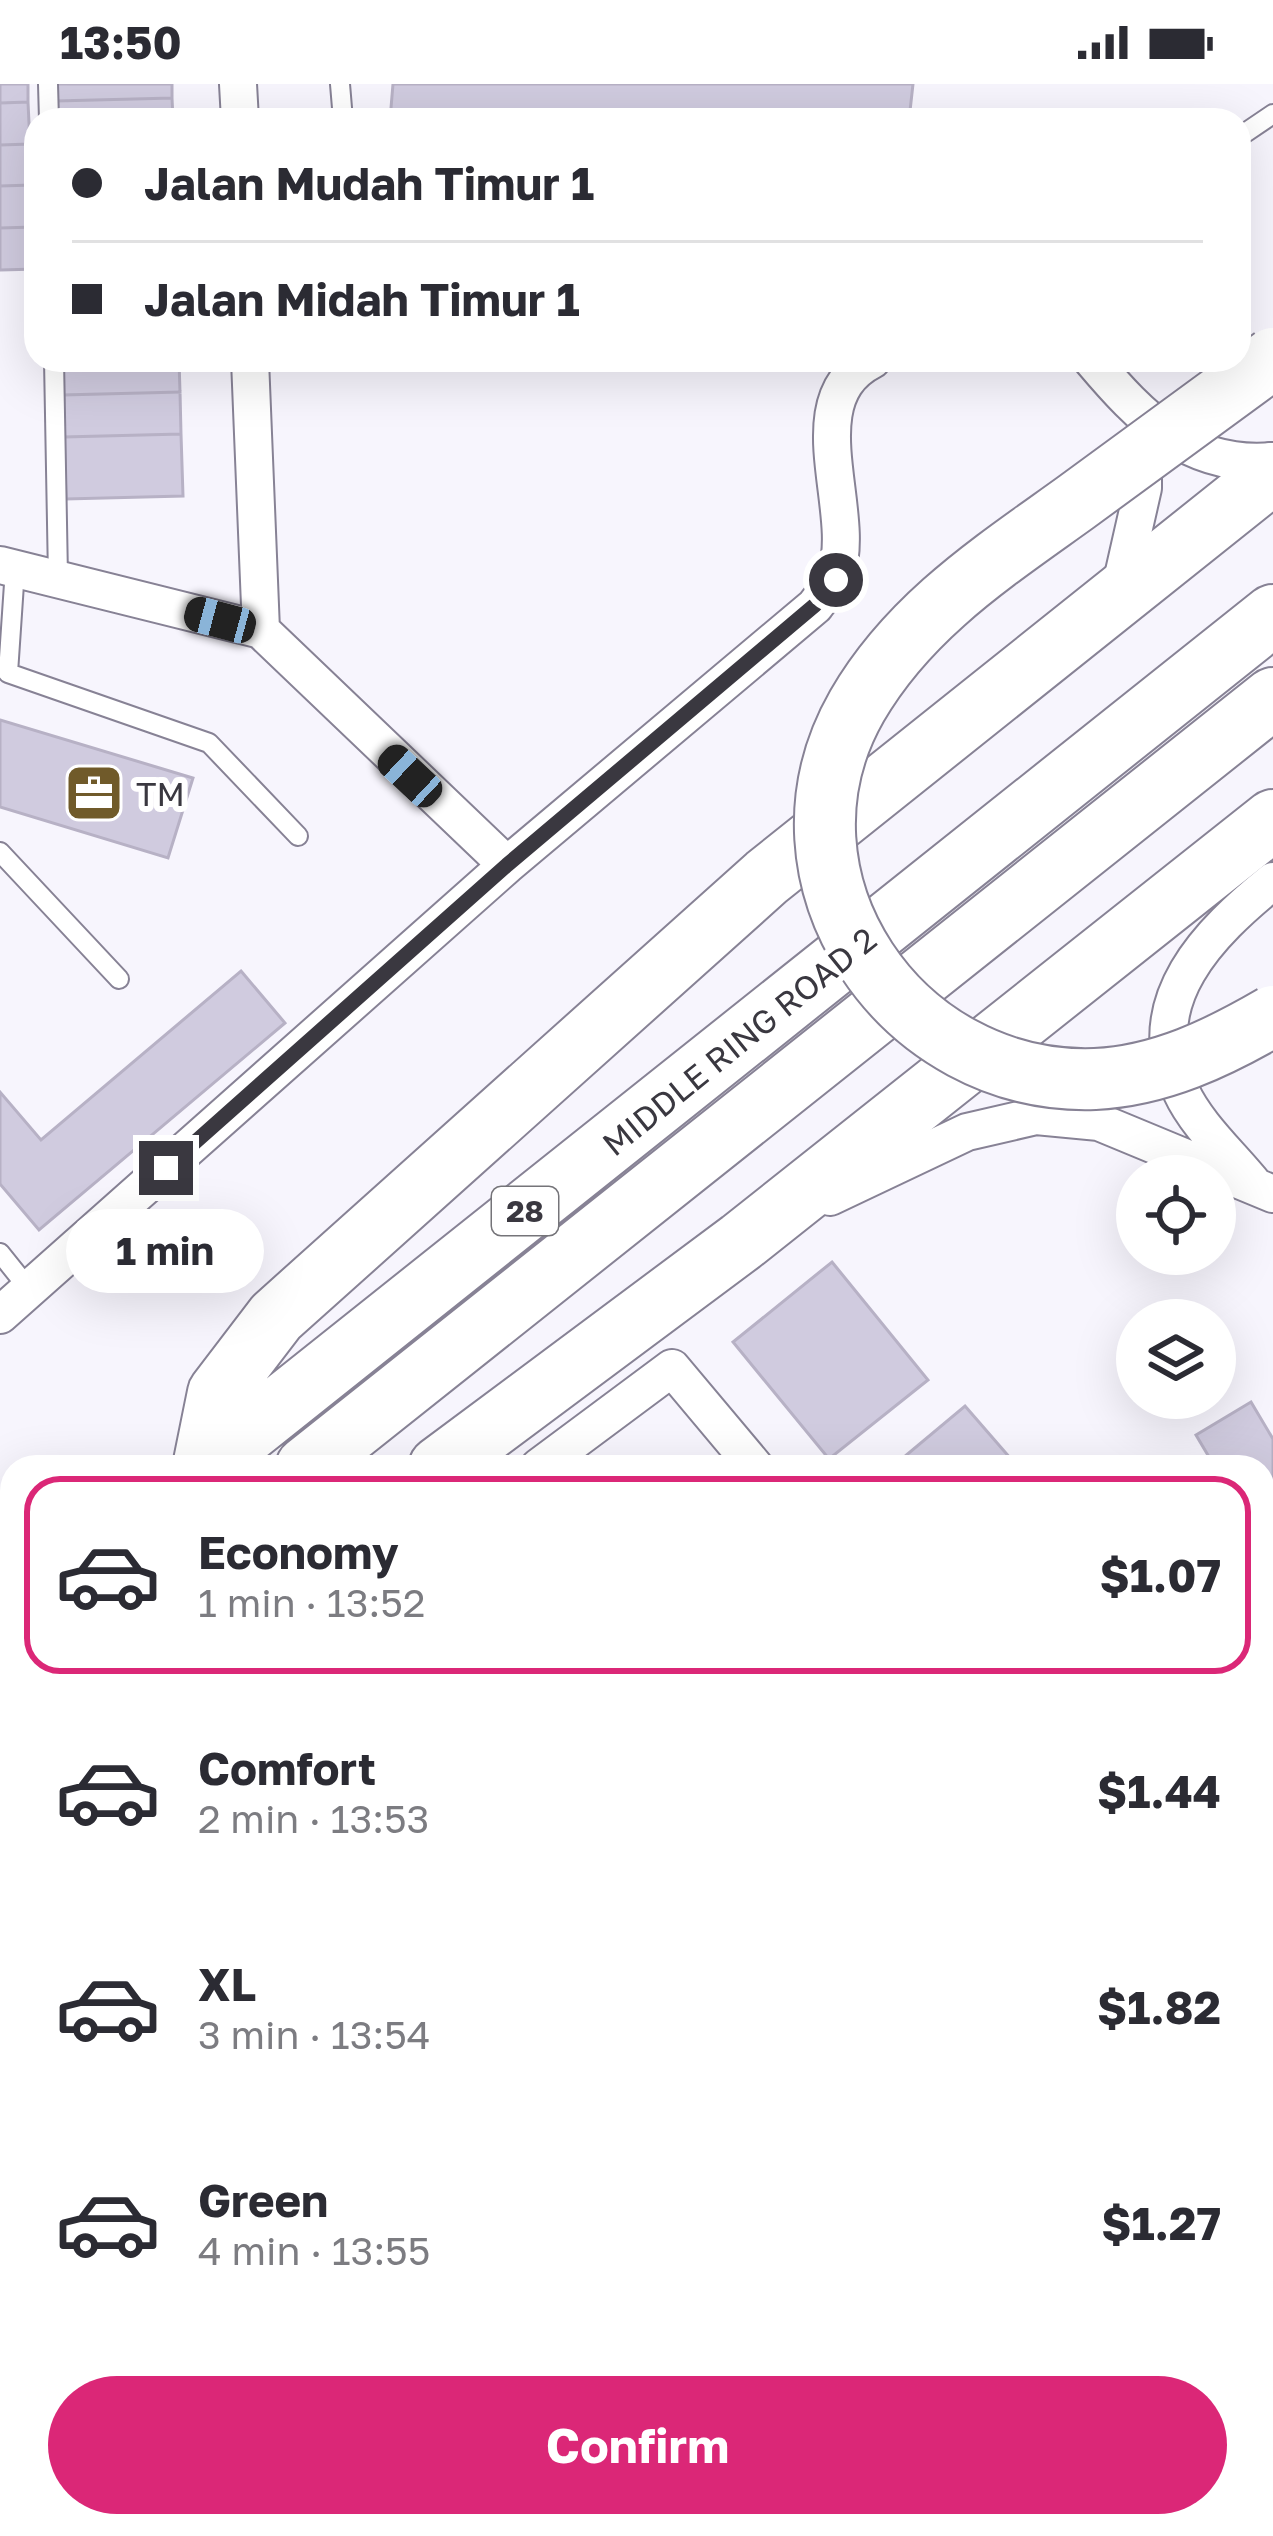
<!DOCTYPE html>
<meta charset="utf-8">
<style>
body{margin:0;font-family:"Golos Text",sans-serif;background:#f7f7f7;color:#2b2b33;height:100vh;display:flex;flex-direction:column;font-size:45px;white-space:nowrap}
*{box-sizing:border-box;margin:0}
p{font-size:39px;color:#7c7c81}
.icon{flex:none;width:66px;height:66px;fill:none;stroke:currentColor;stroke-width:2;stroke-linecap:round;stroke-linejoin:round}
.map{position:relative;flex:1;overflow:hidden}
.side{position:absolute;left:0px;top:1371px;width:1275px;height:1083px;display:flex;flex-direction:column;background:#fff;border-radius:36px 36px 0 0;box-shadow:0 12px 48px #0002}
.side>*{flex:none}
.hud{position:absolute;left:24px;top:24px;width:1227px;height:264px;border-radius:36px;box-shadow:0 12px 48px #0002;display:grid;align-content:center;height:264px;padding:0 48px;background:#fff}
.fabs{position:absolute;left:1116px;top:1071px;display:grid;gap:24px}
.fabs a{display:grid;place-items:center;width:120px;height:120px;border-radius:50%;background:#fff;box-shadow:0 12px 48px #0002;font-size:60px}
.end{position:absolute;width:54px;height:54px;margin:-27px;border:15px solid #3a3840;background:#fff;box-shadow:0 0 0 6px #fff}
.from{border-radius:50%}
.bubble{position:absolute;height:84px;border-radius:42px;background:#fff;box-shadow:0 12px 48px #0002;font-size:39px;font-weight:700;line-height:84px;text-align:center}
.car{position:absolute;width:36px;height:72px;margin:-36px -18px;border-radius:15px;box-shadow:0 0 9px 3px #0007;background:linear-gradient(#222 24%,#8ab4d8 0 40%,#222 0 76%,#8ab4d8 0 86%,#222 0)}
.hud b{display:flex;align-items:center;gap:42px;height:114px;font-size:45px}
.hud b+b{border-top:3px solid #e1e1e2}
.hud i{width:30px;height:30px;background:#2b2b33}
ul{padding:21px 0 0;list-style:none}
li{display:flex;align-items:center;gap:36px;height:198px;margin:0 24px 18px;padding:0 24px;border:6px solid transparent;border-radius:36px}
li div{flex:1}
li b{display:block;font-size:45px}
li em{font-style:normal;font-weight:700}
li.active{border-color:#db2777}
li>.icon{width:108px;height:108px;stroke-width:1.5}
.button{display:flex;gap:24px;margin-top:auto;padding:24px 48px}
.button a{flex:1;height:138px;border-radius:72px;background:#db2777;color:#fff;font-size:48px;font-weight:700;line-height:138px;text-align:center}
.status{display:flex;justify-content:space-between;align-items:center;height:84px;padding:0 60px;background:#fff;direction:ltr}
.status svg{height:33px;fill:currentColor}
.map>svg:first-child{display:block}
</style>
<div class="status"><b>13:50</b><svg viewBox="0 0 49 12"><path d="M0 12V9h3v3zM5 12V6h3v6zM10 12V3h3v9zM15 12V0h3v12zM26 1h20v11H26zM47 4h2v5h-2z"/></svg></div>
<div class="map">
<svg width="1273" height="2452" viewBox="0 0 1273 2452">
<rect width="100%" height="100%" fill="#f7f5fd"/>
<path fill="#d0cbdf" stroke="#b7b1c5" stroke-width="3" d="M0 0H28V18L0 19Z
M56 0H172V14L56 17Z
M393 0H913L909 36H390Z
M172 14 173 36H57L56 17Z
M28 18 30 60 0 61V19Z
M30 60 32 101 0 102V61Z
M32 101 34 143 0 144V102Z
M34 143 36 185 0 186V144Z
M62 276H179L180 308 63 311Z
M180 308 181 350 64 353 63 311Z
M181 350 183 412 66 415 64 353Z
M0 636 193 694 168 774 0 723Z
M241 887 285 939 39 1146 0 1100V1008L41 1056Z
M832 1178 928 1296 829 1375 733 1258Z
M1251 1318 1273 1355V1464L1266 1468 1263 1383H1215L1196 1351Z
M965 1322 1018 1383H892Z
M1263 1682 1273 1692V1726L1263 1735Z
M1273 1790V1904L1263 1893V1799Z
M12 2057V2217L7 2222 0 2214V2067Z
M1273 2217V2345L1263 2347V2218Z"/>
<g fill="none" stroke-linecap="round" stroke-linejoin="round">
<defs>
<path id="service" d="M48 0 49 36
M340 0 343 36
M1239 53 1273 30
M54 276 58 493
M15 485 8 589 209 659 298 752
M0 768 119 895
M0 1169 29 1205
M1263 1597 1273 1609"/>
<path id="minor" d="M238 0 240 36
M250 276 261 546
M1092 276C1141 334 1190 385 1273 377
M0 481 261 546 507 781
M1119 510 1143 404V358
M1255 1102C1231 1072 1197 1042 1181 1007 1139 917 1210 848 1273 797
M830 1113 967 1048 1036 1032 1099 1038 1273 1110
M0 1231 507 781 815 522C822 512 833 502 836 490 858 426 794 316 872 276
M539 1383 672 1284 755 1383
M1263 1543 1273 1538
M0 1779 12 1771
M0 1855 12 1871
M1263 1987 1272 1998"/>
<path id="trunk" d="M203 1383 218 1309 276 1233 767 793 1273 389
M204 1383 1273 531
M306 1383 1273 614
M439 1383 741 1158 1273 736
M0 1548 12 1538
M0 1631 12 1621
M0 1683 12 1678"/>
</defs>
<use href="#service" stroke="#878295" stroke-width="22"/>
<use href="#minor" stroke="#878295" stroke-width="40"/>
<use href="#trunk" stroke="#878295" stroke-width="64"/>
<use href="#service" stroke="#fff" stroke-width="18"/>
<use href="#minor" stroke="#fff" stroke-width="36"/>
<use href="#trunk" stroke="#fff" stroke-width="60"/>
<defs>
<path id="trunk-bridge" d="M1273 274C1207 322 1141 370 1075 419 993 478 909 532 857 622 758 795 902 1002 1095 995 1160 992 1218 964 1273 932"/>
</defs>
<use href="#trunk-bridge" stroke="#878295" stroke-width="64" stroke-linecap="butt"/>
<use href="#trunk-bridge" stroke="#fff" stroke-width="60"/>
</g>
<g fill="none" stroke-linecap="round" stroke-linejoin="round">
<path stroke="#3a3840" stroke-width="15" d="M166 1084 507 781 815 521 836 496"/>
</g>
<defs>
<symbol id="office-square" viewBox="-11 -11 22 22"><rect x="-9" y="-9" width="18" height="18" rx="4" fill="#705a2a" stroke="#fff"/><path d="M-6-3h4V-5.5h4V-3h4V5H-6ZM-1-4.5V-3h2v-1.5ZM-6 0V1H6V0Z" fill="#fff"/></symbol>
</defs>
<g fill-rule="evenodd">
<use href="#office-square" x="61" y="676" width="66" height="66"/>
</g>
<g text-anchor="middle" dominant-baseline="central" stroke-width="12" stroke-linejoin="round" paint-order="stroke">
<rect fill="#fff" stroke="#757479" stroke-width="3" x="492" y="1103" width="66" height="48" rx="9"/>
<g font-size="30" font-weight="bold" fill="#3a3840">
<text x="525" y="1127">28</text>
</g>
<g font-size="33" fill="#3a3840" stroke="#fff" text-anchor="start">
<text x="136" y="709">TM</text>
</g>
<g font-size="33" fill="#3a3840" stroke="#fff">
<text transform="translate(739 957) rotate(-39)">MIDDLE RING ROAD 2</text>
</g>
</g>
</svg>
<div class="fabs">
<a><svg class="icon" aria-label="locate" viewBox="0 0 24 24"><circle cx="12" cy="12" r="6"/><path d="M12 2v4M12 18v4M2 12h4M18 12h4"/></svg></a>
<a><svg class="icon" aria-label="layers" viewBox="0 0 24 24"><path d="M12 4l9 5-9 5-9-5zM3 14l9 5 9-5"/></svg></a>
</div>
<i class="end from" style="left:836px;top:496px"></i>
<i class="end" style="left:166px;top:1084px"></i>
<div class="bubble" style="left:66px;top:1125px;width:198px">1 min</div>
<i class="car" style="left:220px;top:536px;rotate:285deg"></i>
<i class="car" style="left:410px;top:692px;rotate:313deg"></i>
<div class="hud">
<b><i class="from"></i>Jalan Mudah Timur 1</b>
<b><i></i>Jalan Midah Timur 1</b>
</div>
<section class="side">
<ul>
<li class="active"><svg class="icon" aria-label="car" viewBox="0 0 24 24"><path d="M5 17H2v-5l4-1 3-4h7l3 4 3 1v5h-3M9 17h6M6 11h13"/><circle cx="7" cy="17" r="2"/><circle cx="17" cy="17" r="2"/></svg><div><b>Economy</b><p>1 min · 13:52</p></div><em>$1.07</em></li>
<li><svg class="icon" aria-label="car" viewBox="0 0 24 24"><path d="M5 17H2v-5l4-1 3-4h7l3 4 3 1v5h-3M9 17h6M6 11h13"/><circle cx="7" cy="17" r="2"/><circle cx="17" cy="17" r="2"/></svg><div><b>Comfort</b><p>2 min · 13:53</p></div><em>$1.44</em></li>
<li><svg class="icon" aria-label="car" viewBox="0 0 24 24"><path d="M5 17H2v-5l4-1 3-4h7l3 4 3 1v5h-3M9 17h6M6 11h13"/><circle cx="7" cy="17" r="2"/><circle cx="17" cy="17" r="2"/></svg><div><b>XL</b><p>3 min · 13:54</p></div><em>$1.82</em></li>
<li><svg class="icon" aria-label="car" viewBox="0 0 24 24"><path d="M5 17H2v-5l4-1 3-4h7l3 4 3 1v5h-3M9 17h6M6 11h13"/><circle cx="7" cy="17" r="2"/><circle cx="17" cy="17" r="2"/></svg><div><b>Green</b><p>4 min · 13:55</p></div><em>$1.27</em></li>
</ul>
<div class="button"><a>Confirm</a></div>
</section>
</div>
